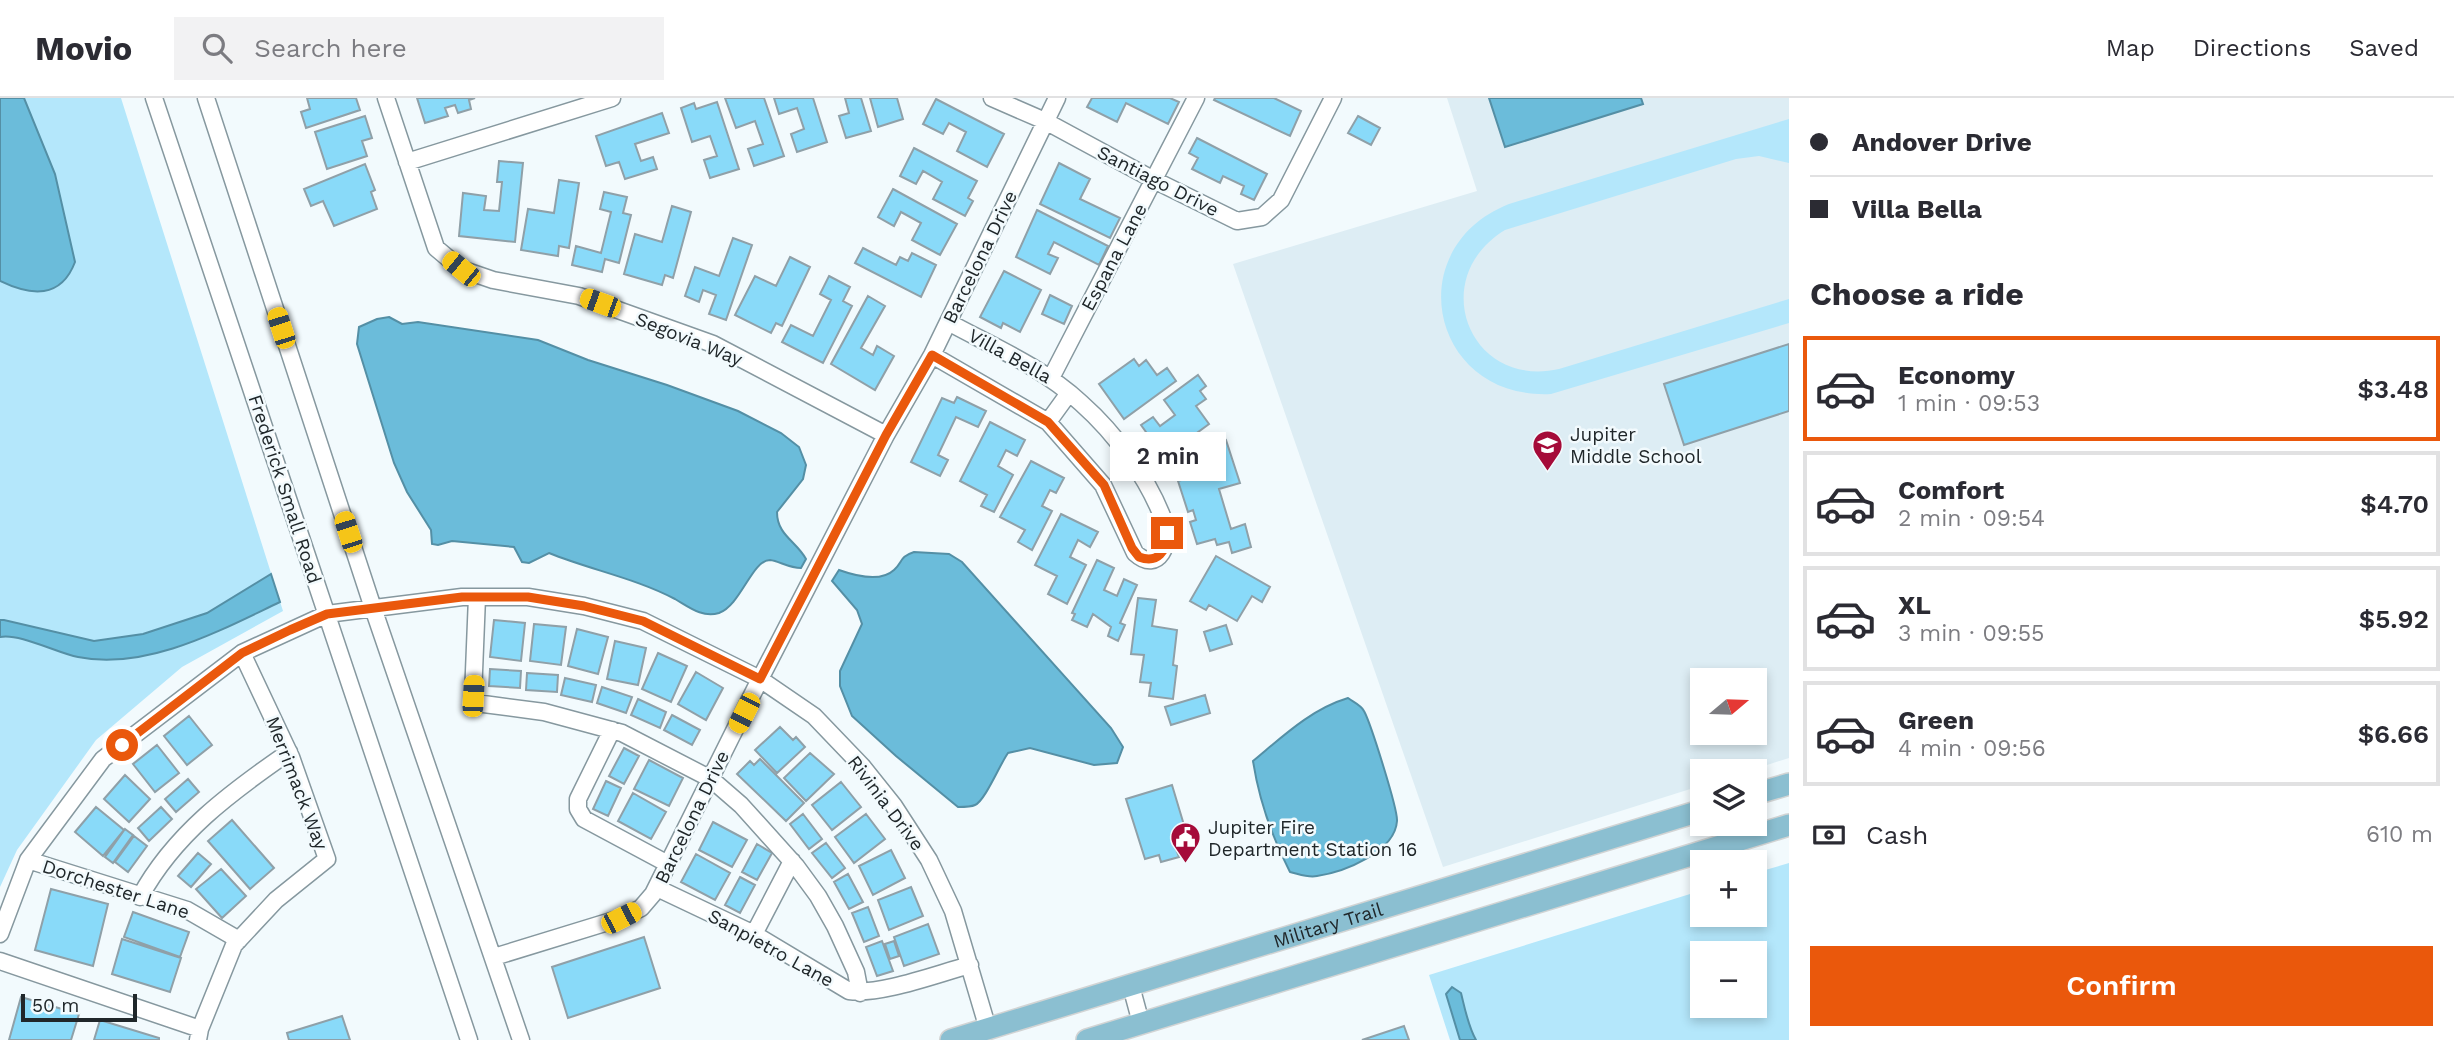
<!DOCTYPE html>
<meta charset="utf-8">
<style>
body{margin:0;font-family:"Work Sans",sans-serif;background:#f2f2f3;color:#2b2b33;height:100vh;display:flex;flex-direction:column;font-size:26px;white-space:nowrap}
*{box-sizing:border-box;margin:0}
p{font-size:23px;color:#7c7c81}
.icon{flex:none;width:38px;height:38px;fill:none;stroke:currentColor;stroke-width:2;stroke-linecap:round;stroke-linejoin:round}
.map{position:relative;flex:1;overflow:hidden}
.sheet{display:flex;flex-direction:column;background:#fff;width:665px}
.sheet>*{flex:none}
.guide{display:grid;align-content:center;height:154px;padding:0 21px;background:#fff}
.needle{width:46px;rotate:71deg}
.controls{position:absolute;left:1690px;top:570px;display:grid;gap:14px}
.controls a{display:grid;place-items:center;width:77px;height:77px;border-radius:0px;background:#fff;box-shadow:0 4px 10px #0003;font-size:35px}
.scale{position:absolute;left:21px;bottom:18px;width:116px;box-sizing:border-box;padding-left:7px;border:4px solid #20272a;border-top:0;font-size:19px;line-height:24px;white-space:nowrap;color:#20272a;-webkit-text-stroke:5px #f2fafd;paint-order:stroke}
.end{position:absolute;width:32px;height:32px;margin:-16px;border:9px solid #ea580c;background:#fff;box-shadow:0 0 0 4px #fff}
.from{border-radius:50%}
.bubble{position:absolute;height:49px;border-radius:0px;background:#fff;box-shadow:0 4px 10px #0003;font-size:23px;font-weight:600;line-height:49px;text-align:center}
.car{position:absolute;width:21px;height:42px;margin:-21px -10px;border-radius:9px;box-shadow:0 0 5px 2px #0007;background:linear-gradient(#f5c518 24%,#345 0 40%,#f5c518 0 76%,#345 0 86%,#f5c518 0)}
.guide b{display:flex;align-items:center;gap:24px;height:66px;font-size:26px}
.guide b+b{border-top:2px solid #e1e1e2}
.guide i{width:18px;height:18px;background:#2b2b33}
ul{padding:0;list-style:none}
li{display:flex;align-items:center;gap:21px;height:105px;margin:0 14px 10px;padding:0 7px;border:4px solid #e1e1e2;border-radius:0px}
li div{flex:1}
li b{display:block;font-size:26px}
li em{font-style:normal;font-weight:600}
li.on{border-color:#ea580c}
li>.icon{width:63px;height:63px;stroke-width:1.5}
h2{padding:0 21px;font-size:32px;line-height:84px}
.pay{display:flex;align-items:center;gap:18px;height:77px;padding:0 21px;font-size:26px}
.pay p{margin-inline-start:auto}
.primary-button{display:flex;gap:14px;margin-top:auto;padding:14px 21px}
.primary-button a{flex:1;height:80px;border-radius:0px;background:#ea580c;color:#fff;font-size:28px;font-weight:600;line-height:80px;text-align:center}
header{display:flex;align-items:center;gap:42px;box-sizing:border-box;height:98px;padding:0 35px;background:#fff;border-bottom:2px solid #e1e1e2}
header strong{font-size:33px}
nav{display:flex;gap:38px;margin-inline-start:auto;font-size:24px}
.search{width:490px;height:63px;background:#f2f2f3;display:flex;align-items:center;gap:18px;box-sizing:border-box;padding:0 24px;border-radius:0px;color:#7c7c81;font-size:26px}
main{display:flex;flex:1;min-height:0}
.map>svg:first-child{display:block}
</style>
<header>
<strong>Movio</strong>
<div class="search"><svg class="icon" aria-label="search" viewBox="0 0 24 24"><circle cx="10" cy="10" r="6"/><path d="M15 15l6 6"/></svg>Search here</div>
<nav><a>Map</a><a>Directions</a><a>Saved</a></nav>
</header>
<main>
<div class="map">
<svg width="1789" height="942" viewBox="0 0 1789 942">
<rect width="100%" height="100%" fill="#f2fafd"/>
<path fill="#ddedf4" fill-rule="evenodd" d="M1447 0H1789V660L1745 674H1703V687L1443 769 1233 166 1477 93ZM1703 583H1755V635H1703Z"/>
<path fill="#b4e7fb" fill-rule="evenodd" d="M0 0H121L283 513 182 569 96 642 17 752 0 789Z
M1789 21V65L1759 58 1736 61 1505 132C1426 180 1469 291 1559 271L1789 201V225L1551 296C1431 302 1398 150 1509 106Z
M1789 765V942H1450L1429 877 1703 792V817H1755V775ZM1703 856H1755V908H1703Z"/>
<path fill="#6bbcda" stroke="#548fa5" stroke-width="2" d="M0 0H24L55 76 75 164C61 201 31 198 0 183Z
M1489 0H1641L1643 6 1505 49Z
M389 219 402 226 418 224 538 242 588 262 667 287 738 313 781 335 799 349 806 367 803 381 777 414C777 437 796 443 806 461L801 470C789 470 779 463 770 462 752 462 741 507 719 515 702 520 689 509 675 501 635 480 591 472 549 455L529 465 522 464 514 449 452 443 438 447 432 446 431 432 407 394 394 365 357 246 359 229 377 221Z
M914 454 949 456 962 464 1111 630 1123 649 1117 665 1094 667 1030 650 1008 655C1000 666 985 703 975 707 971 709 963 709 958 709L896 658 852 618 840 588V573L862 526 857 512 832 483 839 472C853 477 880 485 894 472 903 464 899 459 914 454Z
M271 476 280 504C221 532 146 573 78 559 57 555 20 535 0 539V522H4L94 543 143 536 207 515Z
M1348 600C1353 604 1361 607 1364 613 1371 626 1398 712 1397 723 1395 754 1344 774 1317 778 1308 780 1299 776 1290 774 1272 739 1259 702 1253 663 1282 639 1311 611 1348 600Z
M1452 889 1461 895C1465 911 1468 928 1476 942H1460L1446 896Z"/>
<path fill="#89daf9" stroke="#8fa0a8" stroke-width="2" d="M307 0H356L360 12 306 30 301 14 310 11Z
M417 0H475L469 2 471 11 458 15 455 7 445 10 448 18 425 25Z
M725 0H764L784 58 754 68 748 51 763 46 755 23 736 30Z
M774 0H813L827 44 797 54 791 36 804 31 797 10 779 16Z
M845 0H861L871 33 846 40 839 18 849 15Z
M870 0H897L903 21 878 29Z
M1092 0H1170L1179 4 1168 26 1126 5 1117 24 1087 9Z
M1215 0H1274L1301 13 1290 38 1214 2Z
M936 1 1004 36 987 69 957 53 966 34 949 25 943 36 923 26Z
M717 4 739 71 710 80 704 62 717 58 710 38 692 44 681 10 694 5 696 11Z
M662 15 669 35 635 46 641 63 653 59 657 71 625 81 619 64 606 68 596 38Z
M365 18 372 40 362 43 367 58 327 71 315 34Z
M1358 18 1380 30 1371 47 1348 35Z
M1197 40 1267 76 1254 102 1241 96 1244 88 1223 78 1220 85 1192 71 1198 60 1189 55Z
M914 50 977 83 968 100 973 103 965 118 933 101 942 84 923 73 916 86 900 78Z
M499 63 523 65 515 144 459 138 463 95 486 98 484 112 499 113 502 84H497Z
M1059 65 1090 81 1080 101 1120 120 1110 140 1040 106Z
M365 66 375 92 371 94 377 111 334 128 323 103 311 108 304 91Z
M559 82 579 85 569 150 559 148 558 158 521 152 528 111 554 115Z
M893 91 957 126 940 157 912 142 921 125 901 114 894 128 878 119Z
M604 94 627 99 623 115 631 117 619 165 605 161 602 174 572 167 576 148 601 155 611 114 600 111Z
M672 108 691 114 673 180 665 177 662 187 624 176 635 136 662 144Z
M1037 112 1108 148 1099 167 1054 144 1048 156 1058 160 1050 176 1016 159Z
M733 140 752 147 726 222 709 216 716 197 703 192 699 204 685 198 695 169 719 178Z
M863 150 896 167 900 159 908 163 912 155 936 167 921 199 855 165Z
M790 159 810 169 782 228 776 225 771 235 735 217 755 178 776 188Z
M1004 173 1041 192 1020 234 1003 225 1001 230 980 219Z
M829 178 850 189 843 203 852 208 823 265 782 244 791 227 813 238 831 202 820 196Z
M1050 197 1072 208 1064 226 1042 216Z
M868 198 885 208 861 250 873 257 877 248 894 258 875 292 831 266Z
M1789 246V313L1684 347 1664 286Z
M1134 261 1139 268 1146 262 1157 277 1167 270 1176 283 1124 321 1099 286Z
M1198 277 1206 288 1200 293 1206 301 1196 308 1209 326 1164 359 1141 327 1153 319 1160 328 1175 317 1164 302Z
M957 299 986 313 978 329 956 319 938 357 948 362 940 378 911 364 942 300 954 305Z
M990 324 1025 342 1017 358 1006 352 998 368 1013 377 994 414 981 408 987 397 960 383Z
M1226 342 1240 385 1219 391 1231 431 1245 426 1251 449 1232 455 1229 444 1217 447 1215 441 1197 446 1190 424 1196 422 1193 412 1188 414 1178 383 1215 372 1208 348Z
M1031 363 1064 380 1056 395 1050 392 1042 408 1052 413 1032 452 1018 444 1025 432 1000 419Z
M1061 416 1098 434 1090 449 1078 442 1070 459 1086 467 1067 506 1048 496 1057 478 1035 467Z
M1216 458 1270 489 1262 504 1252 498 1237 523 1209 507 1206 512 1190 503Z
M1097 462 1114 470 1104 492 1117 498 1124 481 1137 487 1120 525 1125 527 1118 543 1108 538 1111 529 1093 516 1087 529 1072 522 1075 516 1072 515Z
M1138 500 1156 502 1152 528 1177 532 1173 567 1177 568 1173 601 1149 598 1151 585 1140 584 1144 557 1131 556Z
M494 522 525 525 521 563 490 559Z
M534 526 566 529 561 567 530 563Z
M1226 527 1232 546 1210 553 1204 534Z
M577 531 608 539 598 576 568 568Z
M615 543 646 550 638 587 607 581Z
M658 555 687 568 671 604 642 591Z
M490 571 521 573 520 590 489 588Z
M696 574 723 590 706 622 678 606Z
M527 575 558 577 557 594 526 592Z
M565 580 596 587 592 604 561 597Z
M602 589 632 599 626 615 597 605Z
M1205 597 1210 615 1171 627 1165 609Z
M638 601 666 614 660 630 631 617Z
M672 617 700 632 692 647 664 632Z
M189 618 212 647 187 667 164 638Z
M780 629 793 642 796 639 805 649 777 675 755 652Z
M157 647 179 675 155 694 133 666Z
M624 650 639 658 624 686 609 678Z
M810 655 834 676 806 703 784 680Z
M760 661 804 705 786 723 737 676 750 663 754 667Z
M649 662 683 680 669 708 634 691Z
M125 677 150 701 129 724 104 701Z
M188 681 199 694 176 714 165 701Z
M606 683 621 690 608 718 593 711Z
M841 684 861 709 832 732 812 707Z
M1172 687 1190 747 1176 751 1179 759 1161 764 1159 757 1145 761 1126 701Z
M633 695 666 714 651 741 618 723Z
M96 709 124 732 103 758 75 734Z
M161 709 172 721 149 743 138 730Z
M803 716 822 741 809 751 790 726Z
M866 716 885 741 854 765 835 739Z
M232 722 274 770 250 791 208 743Z
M713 724 747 742 732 769 699 752Z
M125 731 133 737 113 765 105 759Z
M134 738 147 748 128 774 115 764Z
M826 745 845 770 832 780 812 755Z
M757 746 772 755 757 782 742 774Z
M891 752 905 780 873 797 859 768Z
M198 755 211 766 191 789 178 778Z
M696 756 730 775 715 802 681 784Z
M221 771 246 798 222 820 196 791Z
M848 776 863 804 849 811 834 784Z
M740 779 755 787 740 815 725 807Z
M911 789 923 818 889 832 878 802Z
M51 791 108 806 93 868 35 852Z
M868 809 879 838 864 844 852 815Z
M133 814 189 834 180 859 124 839Z
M928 826 939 856 904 868 894 839Z
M644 839 660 890 568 920 552 869Z
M122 841 181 860 170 894 112 876Z
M882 843 893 873 877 878 866 849Z
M894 843 899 858 890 861 885 846Z
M21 899 79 916 71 942H9Z
M342 918 350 942H289L287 935Z
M100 922 159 940V942H94Z
M1404 928 1409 942H1362Z"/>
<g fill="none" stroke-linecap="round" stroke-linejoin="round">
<defs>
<path id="minor" d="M154 0 469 942
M206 0 373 510 521 942
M386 0 436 150 461 171 493 182 579 198 713 246 886 337
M992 0 1045 23 1154 82 1237 123 1262 119 1281 102 1333 0
M407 64 612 0
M932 257 1048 324 1103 387 1135 455C1159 477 1172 444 1164 423 1148 380 1116 336 1081 305 1042 269 994 249 948 224
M1051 280 1196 0
M1048 324 1069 295
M477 499 473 598 476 605 544 614 622 635 711 681 741 707 796 768 818 798 835 828 856 874 860 895
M612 632 578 701V711L584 721 668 766
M28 762 187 812 239 842
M657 790 754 836 849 893C882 897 936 876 970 867
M140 799C174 736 231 694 289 654
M0 836 28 762 103 661 242 555 327 516 462 499H528L584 508 643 523 760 581 814 618 862 668 894 708 929 762 953 813 988 931
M754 836 792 763
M494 859 621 820 641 810 653 796 760 581 886 337 932 257 1057 0
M0 863 200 931
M1131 888 1141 925
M198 942 200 931 234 847 276 802 327 761 291 659 242 555"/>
<g id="major">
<path d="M1755 696 1789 686"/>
<path id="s1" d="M951 942 1703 712"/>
<path d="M1087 942 1789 727"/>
</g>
</defs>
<use href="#minor" stroke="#86989f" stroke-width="19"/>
<use href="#major" stroke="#d2d4d4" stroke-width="24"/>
<use href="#minor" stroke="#fff" stroke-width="16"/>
<use href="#major" stroke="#8bbfd1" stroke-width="21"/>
</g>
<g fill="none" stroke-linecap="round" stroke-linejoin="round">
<path stroke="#ea580c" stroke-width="9" d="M122 647 242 555 290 532 327 516 462 499H528L584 508 643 523 760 581 886 337 932 257 1048 324 1104 387 1132 450 1139 459C1158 466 1167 453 1167 435"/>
</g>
<defs>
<symbol id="school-pin" viewBox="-11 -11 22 30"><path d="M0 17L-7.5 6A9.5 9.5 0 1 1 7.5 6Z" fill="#a50b39" stroke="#f2fafd"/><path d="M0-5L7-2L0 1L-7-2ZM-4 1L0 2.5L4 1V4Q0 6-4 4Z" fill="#fff"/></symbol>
<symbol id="civic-pin" viewBox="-11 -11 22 30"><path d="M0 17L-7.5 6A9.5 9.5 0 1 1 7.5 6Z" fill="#a50b39" stroke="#f2fafd"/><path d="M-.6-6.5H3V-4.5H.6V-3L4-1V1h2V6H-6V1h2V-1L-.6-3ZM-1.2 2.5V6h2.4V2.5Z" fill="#fff"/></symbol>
</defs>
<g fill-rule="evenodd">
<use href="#school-pin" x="1530" y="330" width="35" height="47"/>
<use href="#civic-pin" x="1168" y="722" width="35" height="47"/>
</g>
<g text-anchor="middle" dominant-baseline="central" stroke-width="5" stroke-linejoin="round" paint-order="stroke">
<g font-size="19" fill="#20272a" stroke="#f2fafd">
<text transform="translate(1158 83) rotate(27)">Santiago Drive</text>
<text transform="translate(980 159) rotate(-64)">Barcelona Drive</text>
<text transform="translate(1114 159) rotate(-62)">Espana Lane</text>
<text transform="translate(689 241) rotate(22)">Segovia Way</text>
<text transform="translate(1010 258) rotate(29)">Villa Bella</text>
<text transform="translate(285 391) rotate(72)">Frederick Small Road</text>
<text transform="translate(297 685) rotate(69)">Merrimack Way</text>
<text transform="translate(886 705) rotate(53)">Rivinia Drive</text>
<text transform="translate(692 719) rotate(-64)">Barcelona Drive</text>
<text transform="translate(116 791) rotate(18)">Dorchester Lane</text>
<text stroke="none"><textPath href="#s1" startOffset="394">Military Trail</textPath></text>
<text transform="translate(771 850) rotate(29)">Sanpietro Lane</text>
</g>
<g font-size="19" fill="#20272a" stroke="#f2fafd" text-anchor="start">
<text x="1570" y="336">Jupiter<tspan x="1570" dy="22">Middle School</tspan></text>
<text x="1208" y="729">Jupiter Fire<tspan x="1208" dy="22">Department Station 16</tspan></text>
</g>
</g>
</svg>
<div class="controls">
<a><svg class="needle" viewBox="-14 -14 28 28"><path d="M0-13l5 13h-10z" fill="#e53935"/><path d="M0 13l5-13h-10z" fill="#7c7c81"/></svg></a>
<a><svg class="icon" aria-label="layers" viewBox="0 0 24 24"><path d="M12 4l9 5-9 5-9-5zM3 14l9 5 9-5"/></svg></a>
<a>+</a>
<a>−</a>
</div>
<div class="scale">50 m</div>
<i class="end from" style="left:122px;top:647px"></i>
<i class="end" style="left:1167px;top:435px"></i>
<div class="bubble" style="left:1110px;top:334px;width:116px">2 min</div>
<i class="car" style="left:461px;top:171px;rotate:309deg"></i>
<i class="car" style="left:600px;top:205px;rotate:290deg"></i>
<i class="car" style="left:281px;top:230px;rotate:342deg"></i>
<i class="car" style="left:348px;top:434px;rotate:342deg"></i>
<i class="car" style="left:473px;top:598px;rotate:3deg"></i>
<i class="car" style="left:744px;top:615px;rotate:207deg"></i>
<i class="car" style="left:621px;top:820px;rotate:63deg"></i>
</div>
<section class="sheet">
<div class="guide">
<b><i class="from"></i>Andover Drive</b>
<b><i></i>Villa Bella</b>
</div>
<h2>Choose a ride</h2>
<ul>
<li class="on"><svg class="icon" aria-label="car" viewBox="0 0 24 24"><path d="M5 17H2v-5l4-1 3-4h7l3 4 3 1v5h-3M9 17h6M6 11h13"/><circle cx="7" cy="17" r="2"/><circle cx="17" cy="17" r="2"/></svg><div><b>Economy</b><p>1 min · 09:53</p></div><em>$3.48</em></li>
<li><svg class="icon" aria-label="car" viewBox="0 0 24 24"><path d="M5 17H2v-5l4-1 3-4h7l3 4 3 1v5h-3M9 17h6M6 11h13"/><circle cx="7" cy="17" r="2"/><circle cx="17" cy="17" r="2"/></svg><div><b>Comfort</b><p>2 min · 09:54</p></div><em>$4.70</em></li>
<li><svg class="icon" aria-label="car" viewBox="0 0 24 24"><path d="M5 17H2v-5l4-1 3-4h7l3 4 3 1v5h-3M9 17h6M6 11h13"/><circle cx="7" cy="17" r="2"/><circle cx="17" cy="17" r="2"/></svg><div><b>XL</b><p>3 min · 09:55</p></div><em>$5.92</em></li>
<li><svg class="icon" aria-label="car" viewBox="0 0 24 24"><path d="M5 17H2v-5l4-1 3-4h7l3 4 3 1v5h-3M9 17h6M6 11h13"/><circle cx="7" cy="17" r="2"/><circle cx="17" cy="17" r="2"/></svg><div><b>Green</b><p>4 min · 09:56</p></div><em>$6.66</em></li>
</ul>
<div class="pay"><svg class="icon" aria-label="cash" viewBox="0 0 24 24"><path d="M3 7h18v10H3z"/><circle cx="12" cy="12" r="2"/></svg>Cash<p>610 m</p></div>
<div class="primary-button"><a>Confirm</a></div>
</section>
</main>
